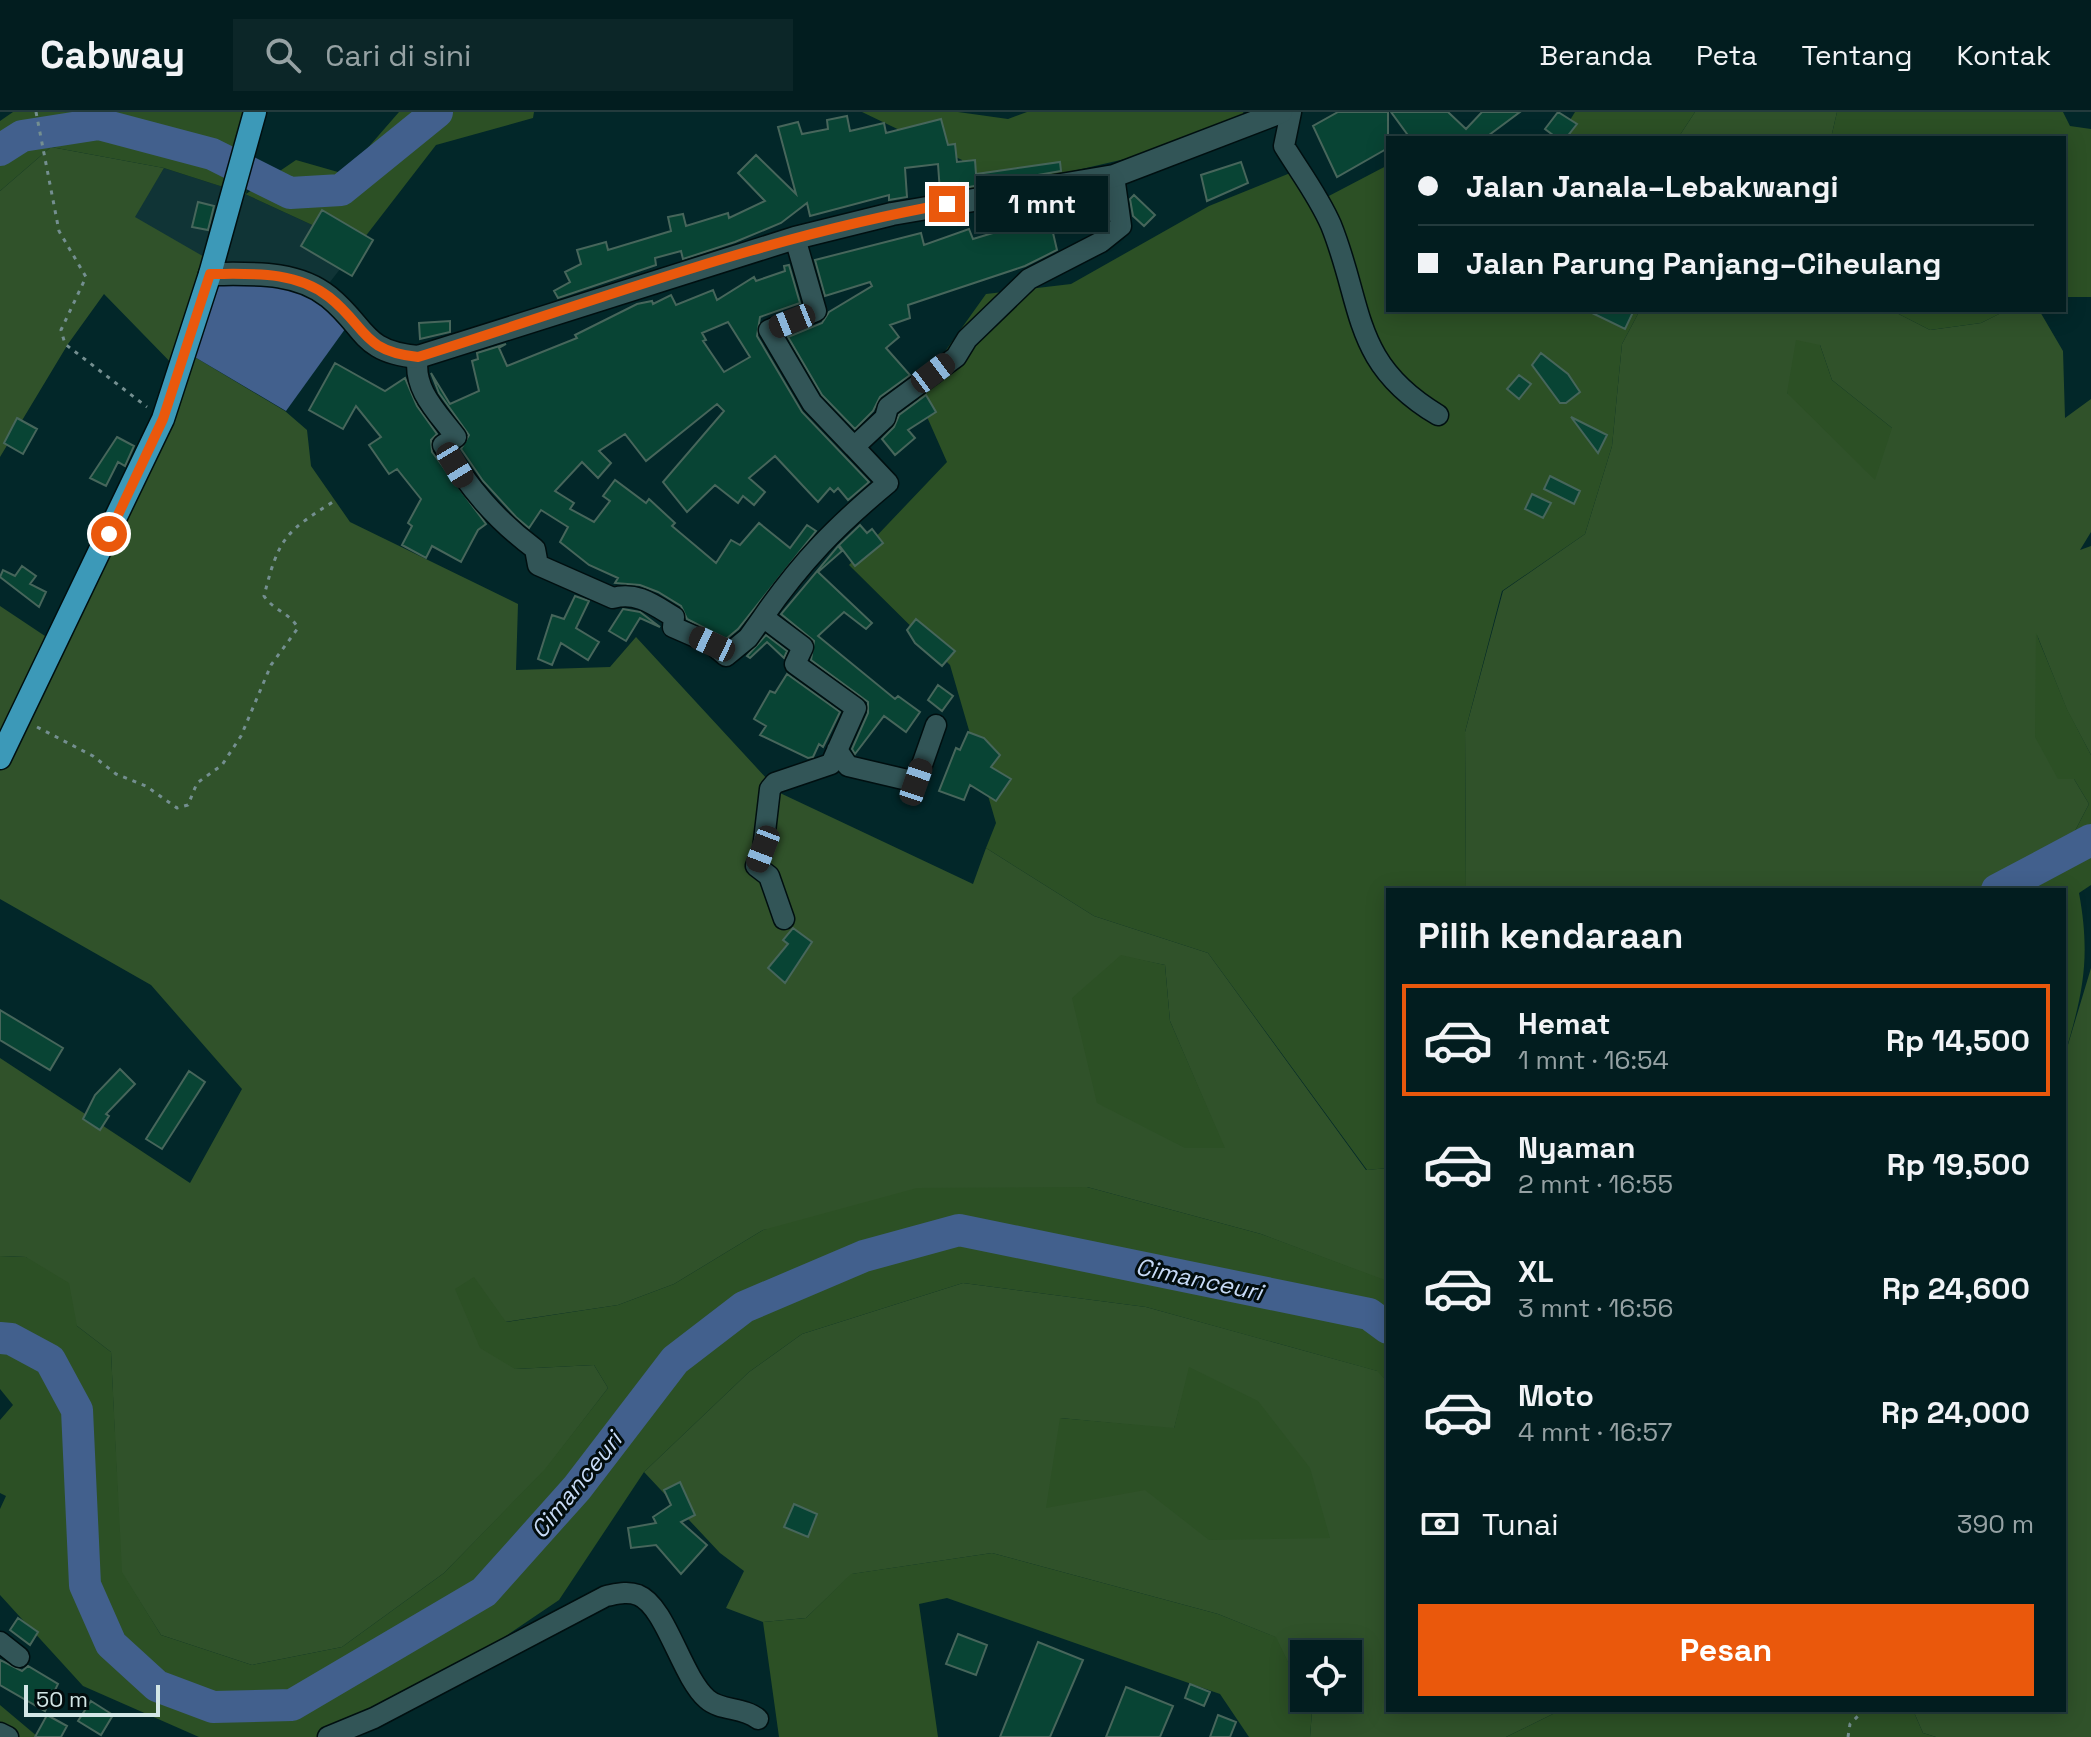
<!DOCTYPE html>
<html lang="id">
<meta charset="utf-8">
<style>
body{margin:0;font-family:"Space Grotesk",sans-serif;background:#0c2628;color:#f1f3f6;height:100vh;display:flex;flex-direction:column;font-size:30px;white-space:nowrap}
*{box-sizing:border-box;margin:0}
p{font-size:26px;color:#96a2a4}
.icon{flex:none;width:44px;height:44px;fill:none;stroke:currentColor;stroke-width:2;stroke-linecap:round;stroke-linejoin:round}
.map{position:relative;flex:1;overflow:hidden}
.side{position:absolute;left:1386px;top:776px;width:680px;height:824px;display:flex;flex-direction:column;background:#021d1f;border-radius:0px;box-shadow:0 4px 20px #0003,0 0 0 2px #233b3d}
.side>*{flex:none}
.guide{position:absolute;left:1386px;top:24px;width:680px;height:176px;border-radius:0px;box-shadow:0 4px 20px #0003,0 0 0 2px #233b3d;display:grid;align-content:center;height:176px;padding:0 32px;background:#021d1f}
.buttons{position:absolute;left:1290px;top:1528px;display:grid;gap:16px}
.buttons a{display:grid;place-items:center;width:72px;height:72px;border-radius:0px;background:#021d1f;box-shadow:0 4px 20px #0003,0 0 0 2px #233b3d;font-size:40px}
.scale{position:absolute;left:24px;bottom:20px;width:136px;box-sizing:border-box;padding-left:8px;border:4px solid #d3e6e6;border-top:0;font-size:22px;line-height:28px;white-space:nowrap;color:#d3e6e6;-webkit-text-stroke:6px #020d0e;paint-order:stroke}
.end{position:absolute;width:36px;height:36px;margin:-18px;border:10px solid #ea580c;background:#fff;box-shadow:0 0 0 4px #fff}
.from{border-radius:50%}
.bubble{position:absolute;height:56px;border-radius:0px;background:#021d1f;box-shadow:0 4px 20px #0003,0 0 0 2px #233b3d;font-size:26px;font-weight:700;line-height:56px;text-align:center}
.car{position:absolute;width:24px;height:48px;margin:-24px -12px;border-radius:10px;box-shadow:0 0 6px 2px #0007;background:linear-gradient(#222 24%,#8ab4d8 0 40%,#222 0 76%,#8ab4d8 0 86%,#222 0)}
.guide b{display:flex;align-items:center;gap:28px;height:76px;font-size:30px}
.guide b+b{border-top:2px solid #233b3d}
.guide i{width:20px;height:20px;background:#f1f3f6}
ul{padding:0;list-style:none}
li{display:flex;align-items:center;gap:24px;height:112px;margin:0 16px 12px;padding:0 16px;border:4px solid transparent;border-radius:0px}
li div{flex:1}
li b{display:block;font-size:30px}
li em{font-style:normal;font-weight:700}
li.on{border-color:#ea580c}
li>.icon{width:72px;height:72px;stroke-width:1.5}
h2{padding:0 32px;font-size:36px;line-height:96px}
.pay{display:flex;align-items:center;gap:20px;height:88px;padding:0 32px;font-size:30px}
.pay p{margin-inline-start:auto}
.action{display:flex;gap:16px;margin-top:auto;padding:16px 32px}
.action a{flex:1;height:92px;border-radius:0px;background:#ea580c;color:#fff;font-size:32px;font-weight:700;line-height:92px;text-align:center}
header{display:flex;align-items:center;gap:48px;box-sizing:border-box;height:112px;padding:0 40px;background:#021d1f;border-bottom:2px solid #233b3d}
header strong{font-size:38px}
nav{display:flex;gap:44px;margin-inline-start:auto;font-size:28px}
.search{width:560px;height:72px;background:#0c2628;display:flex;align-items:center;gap:20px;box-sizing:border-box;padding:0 28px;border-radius:0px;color:#96a2a4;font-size:30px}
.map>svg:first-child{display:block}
</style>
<header>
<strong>Cabway</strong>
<div class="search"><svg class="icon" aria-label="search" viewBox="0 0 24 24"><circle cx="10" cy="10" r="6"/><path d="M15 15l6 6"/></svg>Cari di sini</div>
<nav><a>Beranda</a><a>Peta</a><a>Tentang</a><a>Kontak</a></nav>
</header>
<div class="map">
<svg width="2091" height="1625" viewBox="0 0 2091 1625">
<rect width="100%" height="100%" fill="#022729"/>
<path fill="#103436" d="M164 56 245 82 358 134 323 179 211 171 134 105Z"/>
<path fill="#30522a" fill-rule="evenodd" d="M1695 0H1837L1831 26H1678Z
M51 35 164 56 135 105 213 150 188 241 285 299 307 318 311 354 350 410 518 492 516 558 610 555 636 525 780 681 973 772 986 736 1094 804 1208 841 1366 1058 1388 1056V1170L1261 1122 1087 1075 763 1118 674 1172 618 1193 505 1210 515 1257 594 1253 608 1276 546 1357 444 1461 342 1535 252 1553 161 1523 121 1460 111 1240 77 1214 26 1145 0 1144V946L190 1071 242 977 151 873 0 787V494L54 530 180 260 104 182 68 232 0 345V79ZM1121 844 1165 853 1170 909 1224 1036Z
M1640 198H1891L1930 218 1981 211 2007 198H2039L2063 239 2065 306 2091 287V420L2080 438 2091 434V643L2067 598 2037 523 2074 667 2089 692 2064 740 2002 778H1466L1465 620 1503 479 1585 422 1612 334 1622 232ZM1820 233 1832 268 1892 316 1787 281Z
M2091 856V1625H1936L1923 1621 1913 1598H2064V946Z
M963 1171 1146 1195 1378 1259 1388 1270V1598H1561L1506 1625H1310L1312 1599 1306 1586H1348V1542H1304V1582L1275 1525 1218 1502 992 1441 852 1462 806 1506 763 1510 726 1496 744 1459 720 1441 644 1360 749 1260 802 1222ZM1190 1256 1209 1427 1060 1306 1174 1317Z"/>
<path fill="#2c5025" d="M13 0H257L246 82 296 48 345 62 399 0H534L533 6 436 33 358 134 245 82 164 56 51 35 0 79V9Z
M862 0H958L1008 7 1027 0H1243L1246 6 1181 34 969 83 962 48Z
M1575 0H1695L1678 26H1559Z
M1837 0H2063L2070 14 2091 17V185H2064V26H1831Z
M1388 53V198H1640L1622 232 1612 334 1585 422 1502 479 1465 620 1466 778H1388V1056L1367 1058 1208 841 1094 804 986 736 996 711 950 553 849 453 947 350 916 280 986 182 1071 172 1209 94 1305 55 1325 86Z
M1891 198H2007L1981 211 1930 218Z
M1796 228 1820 233 1832 268 1892 316 1875 368 1787 281Z
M2036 521 2067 597 2091 643V773L2079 781C2091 846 2083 882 2064 945V778H2002L2064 740 2089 692 2074 667H2058L2035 625Z
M1121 843 1165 853 1170 909 1225 1036H1185L1097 991 1072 886Z
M1087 1075 1261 1122 1385 1168 1388 1170V1270L1377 1259 1146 1195 963 1171 802 1222 749 1260 644 1360 559 1488 422 1581 334 1625H199L83 1574 0 1483V1397L6 1384 0 1381V1308L13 1293 0 1277V1144L26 1145 69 1171 77 1214 111 1240 122 1460 161 1523 252 1553 342 1535 444 1461 545 1357 608 1276 594 1253 515 1257 480 1236 455 1177 474 1165 506 1210 618 1193 674 1172 763 1118 917 1076Z
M1189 1255 1258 1289 1310 1356 1330 1426 1209 1428 1145 1378 1046 1396 1060 1306 1174 1316Z
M992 1441 1218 1502 1276 1525 1312 1599 1310 1625H1249L1220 1582 947 1486 919 1492 938 1625H779L763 1510 806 1506 851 1462Z
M0 1593 38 1625H0Z
M1561 1598H1913L1923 1621 1936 1625H1506Z"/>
<path fill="#42608d" d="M269 158 353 206 286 299 188 241 211 171Z"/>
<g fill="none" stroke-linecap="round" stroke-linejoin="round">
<path stroke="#42608d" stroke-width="32" d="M0 38 22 24 99 12 212 42 290 81 341 78 437 0
M1997 778 2091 728
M0 1226 11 1227 50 1248 77 1298 85 1473 111 1532 157 1574 213 1595 292 1593 484 1480 577 1376 675 1248 744 1195 864 1144 959 1118 1369 1202 1388 1216"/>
</g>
<path fill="#084434" stroke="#47665b" stroke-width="2" fill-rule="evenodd" d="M1338 0H1388V36L1337 65 1313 14Z
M1391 0H1448L1466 17 1482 0H1520L1485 26H1410Z
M1558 0 1577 12 1566 26H1557L1545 17Z
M847 4 850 19 884 11 886 21 941 7 948 33 955 32 957 50 975 48 976 62 1060 50 1061 59 940 80 938 52 905 56 907 85 889 88V83L810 104 807 91 781 111 735 130 683 147 681 139 655 146 656 153 558 186 554 179 570 170 565 160 581 152 577 138 606 130 608 138 671 119 668 105 683 102 686 114 728 101 729 106 765 89 738 61 756 43 796 82 778 15 798 10 802 22 828 17 827 8Z
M1241 50 1248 71 1207 89 1201 63Z
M1134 83 1155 103 1144 114 1133 104 1130 87Z
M198 90 214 94 208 118 192 115Z
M322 98 373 128 352 164 301 134Z
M1020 106 1023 115 1050 108 1057 138 1025 154 908 193 910 206 890 213 899 225 886 236 910 263 880 285 873 299 855 317 822 283 788 225 822 211 829 200 872 174 870 170 825 184 815 148 921 121 924 133 969 117 973 127 1006 117 1004 111Z
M789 153 800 191 760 205 757 224 802 300 869 370 848 388 838 376 834 380 830 376 818 390 775 344 749 366 765 380 754 393 743 384 738 391 715 373 687 400 663 370 724 299 717 292 646 349 625 322 599 339 611 351 598 366 582 350 555 379 574 391 570 397 594 410 610 389 603 384 615 368 646 391 649 387 675 411 672 414 716 451 731 428 740 433 759 411 790 436 807 413 816 419 738 517 726 527 687 507 681 494 658 480 640 473 615 471 618 466 589 453 560 430 568 415 541 398 529 416 516 405 483 369 461 337 469 323 439 281 431 261 450 292 479 279 472 249 478 247 477 241 506 232 499 236 507 254 577 226 575 223 637 192 652 189 653 192 671 183 676 193 713 178 717 188 754 165 756 169 785 159 784 154ZM728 210 750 245 724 260 703 229 706 228 702 221Z
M1586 198H1634L1625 217Z
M450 209V220L420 227 419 211Z
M1541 241 1568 262 1580 280 1566 291H1560L1532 253Z
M335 251 385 279 405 266 417 294 437 322 431 328 432 340 486 412 478 418 461 450 432 434 426 446 402 433 412 414 408 411 421 387 397 357 389 362 369 333 381 325 356 294 343 317 309 298Z
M1519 263 1531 272 1519 287 1507 277Z
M926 283 936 300 908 318 915 326 895 343 882 327 894 315 899 303Z
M1571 305 1607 323 1598 341Z
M17 306 37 317 23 342 4 331Z
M117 325 134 334 125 354 118 350 106 374 90 366Z
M1550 364 1580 379 1574 392 1544 377Z
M1532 382 1551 391 1543 406 1525 397Z
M860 413 867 421 872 417 883 431 855 454 839 433Z
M838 434 842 439 818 460 872 511 866 517 844 500 818 524 895 587 898 584 920 600 906 620 884 604 855 642 852 637 868 601V590L811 548 814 529 781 502Z
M22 454 36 464 30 472 46 480 39 495 0 465 3 458 15 464Z
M575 484 589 489 576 516 599 530 588 548 561 531 552 553 538 547 552 503 564 507Z
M623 497 640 500 660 515 640 506 626 529 609 519Z
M916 507 955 539 942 554 915 531 907 518Z
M766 523 787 539 784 546 767 530 750 546 747 544Z
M787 562 840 600 823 635 819 632 813 645 808 646 760 623 766 614 754 607 770 579 775 581Z
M938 573 953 584 942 599 928 588Z
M968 620 984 626 1000 643 991 655 1011 667 996 689 970 673 964 688 939 679 956 636 960 638Z
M793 816 812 830 785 871 768 856 788 832 783 828Z
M0 898 63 936 50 958 0 928Z
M120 957 135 972 106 1002 109 1004 100 1018 83 1007 95 983Z
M189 959 205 970 162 1037 146 1027Z
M680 1370 695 1403 681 1410 707 1433 681 1462 656 1433 631 1436 628 1416 656 1411 653 1405 671 1393 664 1378Z
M794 1392 817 1402 808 1425 784 1415Z
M18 1506 38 1520 30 1533 10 1518Z
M958 1522 987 1533 976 1563 946 1552Z
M1038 1530 1083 1548 1050 1625H1000Z
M0 1548 22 1559 28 1554 58 1572 45 1599 0 1573Z
M1190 1572 1210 1580 1204 1594 1185 1586Z
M1126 1575 1173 1594 1160 1625H1106Z
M91 1589 113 1603 101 1623 78 1609Z
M47 1603 67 1614 61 1625H35Z
M1218 1603 1236 1610 1230 1625H1210Z"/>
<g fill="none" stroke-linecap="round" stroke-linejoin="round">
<defs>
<path id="minor" d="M1291 0 1284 34C1300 60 1319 85 1331 113 1364 195 1351 251 1438 303
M795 126 816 199 769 218 812 291 854 335 885 306 888 295 956 245 967 227 1029 167 1101 130 1121 114 1114 64
M418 245C412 277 438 301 456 325L443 333C468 375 496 408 535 437L538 453 613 486C636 479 654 493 674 505L673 515 712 532 726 544 748 526 763 505 803 535 795 552 856 596 831 652 775 671 770 677 763 737 756 754 769 764 784 807
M763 505C802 449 836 414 888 371L854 335
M837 638 848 654 916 670 936 613
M0 1530 19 1545
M0 1621 8 1625
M328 1625 374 1606 606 1484C617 1482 627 1479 638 1483 666 1494 681 1564 707 1587 720 1599 744 1595 758 1607"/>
<path id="tertiary" d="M210 162C250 162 296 158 329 185 367 216 361 240 418 245L795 126 892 102 1114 64 1281 0"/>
<path id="primary" d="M0 646 163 307 210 162 255 0"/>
</defs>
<use href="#minor" stroke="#000f10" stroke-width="23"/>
<use href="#tertiary" stroke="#000f10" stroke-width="25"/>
<use href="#primary" stroke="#000f10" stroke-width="25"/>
<path stroke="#748f90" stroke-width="3" stroke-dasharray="4 6" stroke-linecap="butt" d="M36 0 59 119 86 165 61 218 65 232 147 295
M37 615 93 644 116 662 146 674 177 696 188 693 197 671 222 653 241 624 271 553 298 516C290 501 273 498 264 484 279 425 285 420 336 388
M1848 1625 1850 1612 1864 1598"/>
<use href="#minor" stroke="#325557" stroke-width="20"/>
<use href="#tertiary" stroke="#325557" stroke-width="22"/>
<use href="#primary" stroke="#3c99b8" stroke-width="22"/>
</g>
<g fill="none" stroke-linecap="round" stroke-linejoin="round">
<path stroke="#ea580c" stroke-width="10" d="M109 422 163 307 210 162C250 162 295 158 329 185 367 215 361 239 418 245 592 190 767 124 947 92"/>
</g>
<g text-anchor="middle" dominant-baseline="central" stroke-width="6" stroke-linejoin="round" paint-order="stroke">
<g font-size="24" font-style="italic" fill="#c7daf6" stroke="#020d0e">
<text transform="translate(1199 1167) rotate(12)">Cimanceuri</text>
<text transform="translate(576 1373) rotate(-51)">Cimanceuri</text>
</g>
</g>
</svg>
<div class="buttons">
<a><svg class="icon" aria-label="locate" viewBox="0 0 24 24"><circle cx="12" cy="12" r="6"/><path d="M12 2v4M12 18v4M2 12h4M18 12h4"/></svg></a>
</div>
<div class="scale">50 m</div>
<i class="end from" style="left:109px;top:422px"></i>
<i class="end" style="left:947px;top:92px"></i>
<div class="bubble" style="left:976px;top:64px;width:132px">1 mnt</div>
<i class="car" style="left:792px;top:209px;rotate:248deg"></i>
<i class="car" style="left:933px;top:261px;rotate:53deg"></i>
<i class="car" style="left:455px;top:353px;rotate:149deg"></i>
<i class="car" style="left:712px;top:532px;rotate:295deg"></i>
<i class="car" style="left:916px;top:670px;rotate:19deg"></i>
<i class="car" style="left:763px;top:737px;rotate:201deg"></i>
<div class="guide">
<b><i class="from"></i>Jalan Janala–Lebakwangi</b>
<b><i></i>Jalan Parung Panjang–Ciheulang</b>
</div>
<section class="side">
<h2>Pilih kendaraan</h2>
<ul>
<li class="on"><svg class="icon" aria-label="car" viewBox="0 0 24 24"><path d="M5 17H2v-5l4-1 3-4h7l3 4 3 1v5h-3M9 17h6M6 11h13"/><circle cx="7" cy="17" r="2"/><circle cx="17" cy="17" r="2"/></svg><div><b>Hemat</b><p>1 mnt · 16:54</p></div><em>Rp 14,500</em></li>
<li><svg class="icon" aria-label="car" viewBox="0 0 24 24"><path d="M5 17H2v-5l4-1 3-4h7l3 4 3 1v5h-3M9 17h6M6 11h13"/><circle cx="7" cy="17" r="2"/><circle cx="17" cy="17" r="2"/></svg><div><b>Nyaman</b><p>2 mnt · 16:55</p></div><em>Rp 19,500</em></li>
<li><svg class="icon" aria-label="car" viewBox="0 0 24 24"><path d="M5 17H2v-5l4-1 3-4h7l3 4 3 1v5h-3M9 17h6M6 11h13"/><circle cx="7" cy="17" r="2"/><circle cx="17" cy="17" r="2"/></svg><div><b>XL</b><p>3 mnt · 16:56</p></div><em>Rp 24,600</em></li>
<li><svg class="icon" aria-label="car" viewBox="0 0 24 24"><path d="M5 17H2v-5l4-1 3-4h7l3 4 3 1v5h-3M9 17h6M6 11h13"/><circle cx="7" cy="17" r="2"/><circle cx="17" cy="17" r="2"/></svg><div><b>Moto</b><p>4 mnt · 16:57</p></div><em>Rp 24,000</em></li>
</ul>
<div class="pay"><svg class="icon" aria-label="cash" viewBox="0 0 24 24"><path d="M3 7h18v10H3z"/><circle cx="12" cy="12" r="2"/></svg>Tunai<p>390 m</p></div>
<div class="action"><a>Pesan</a></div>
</section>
</div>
